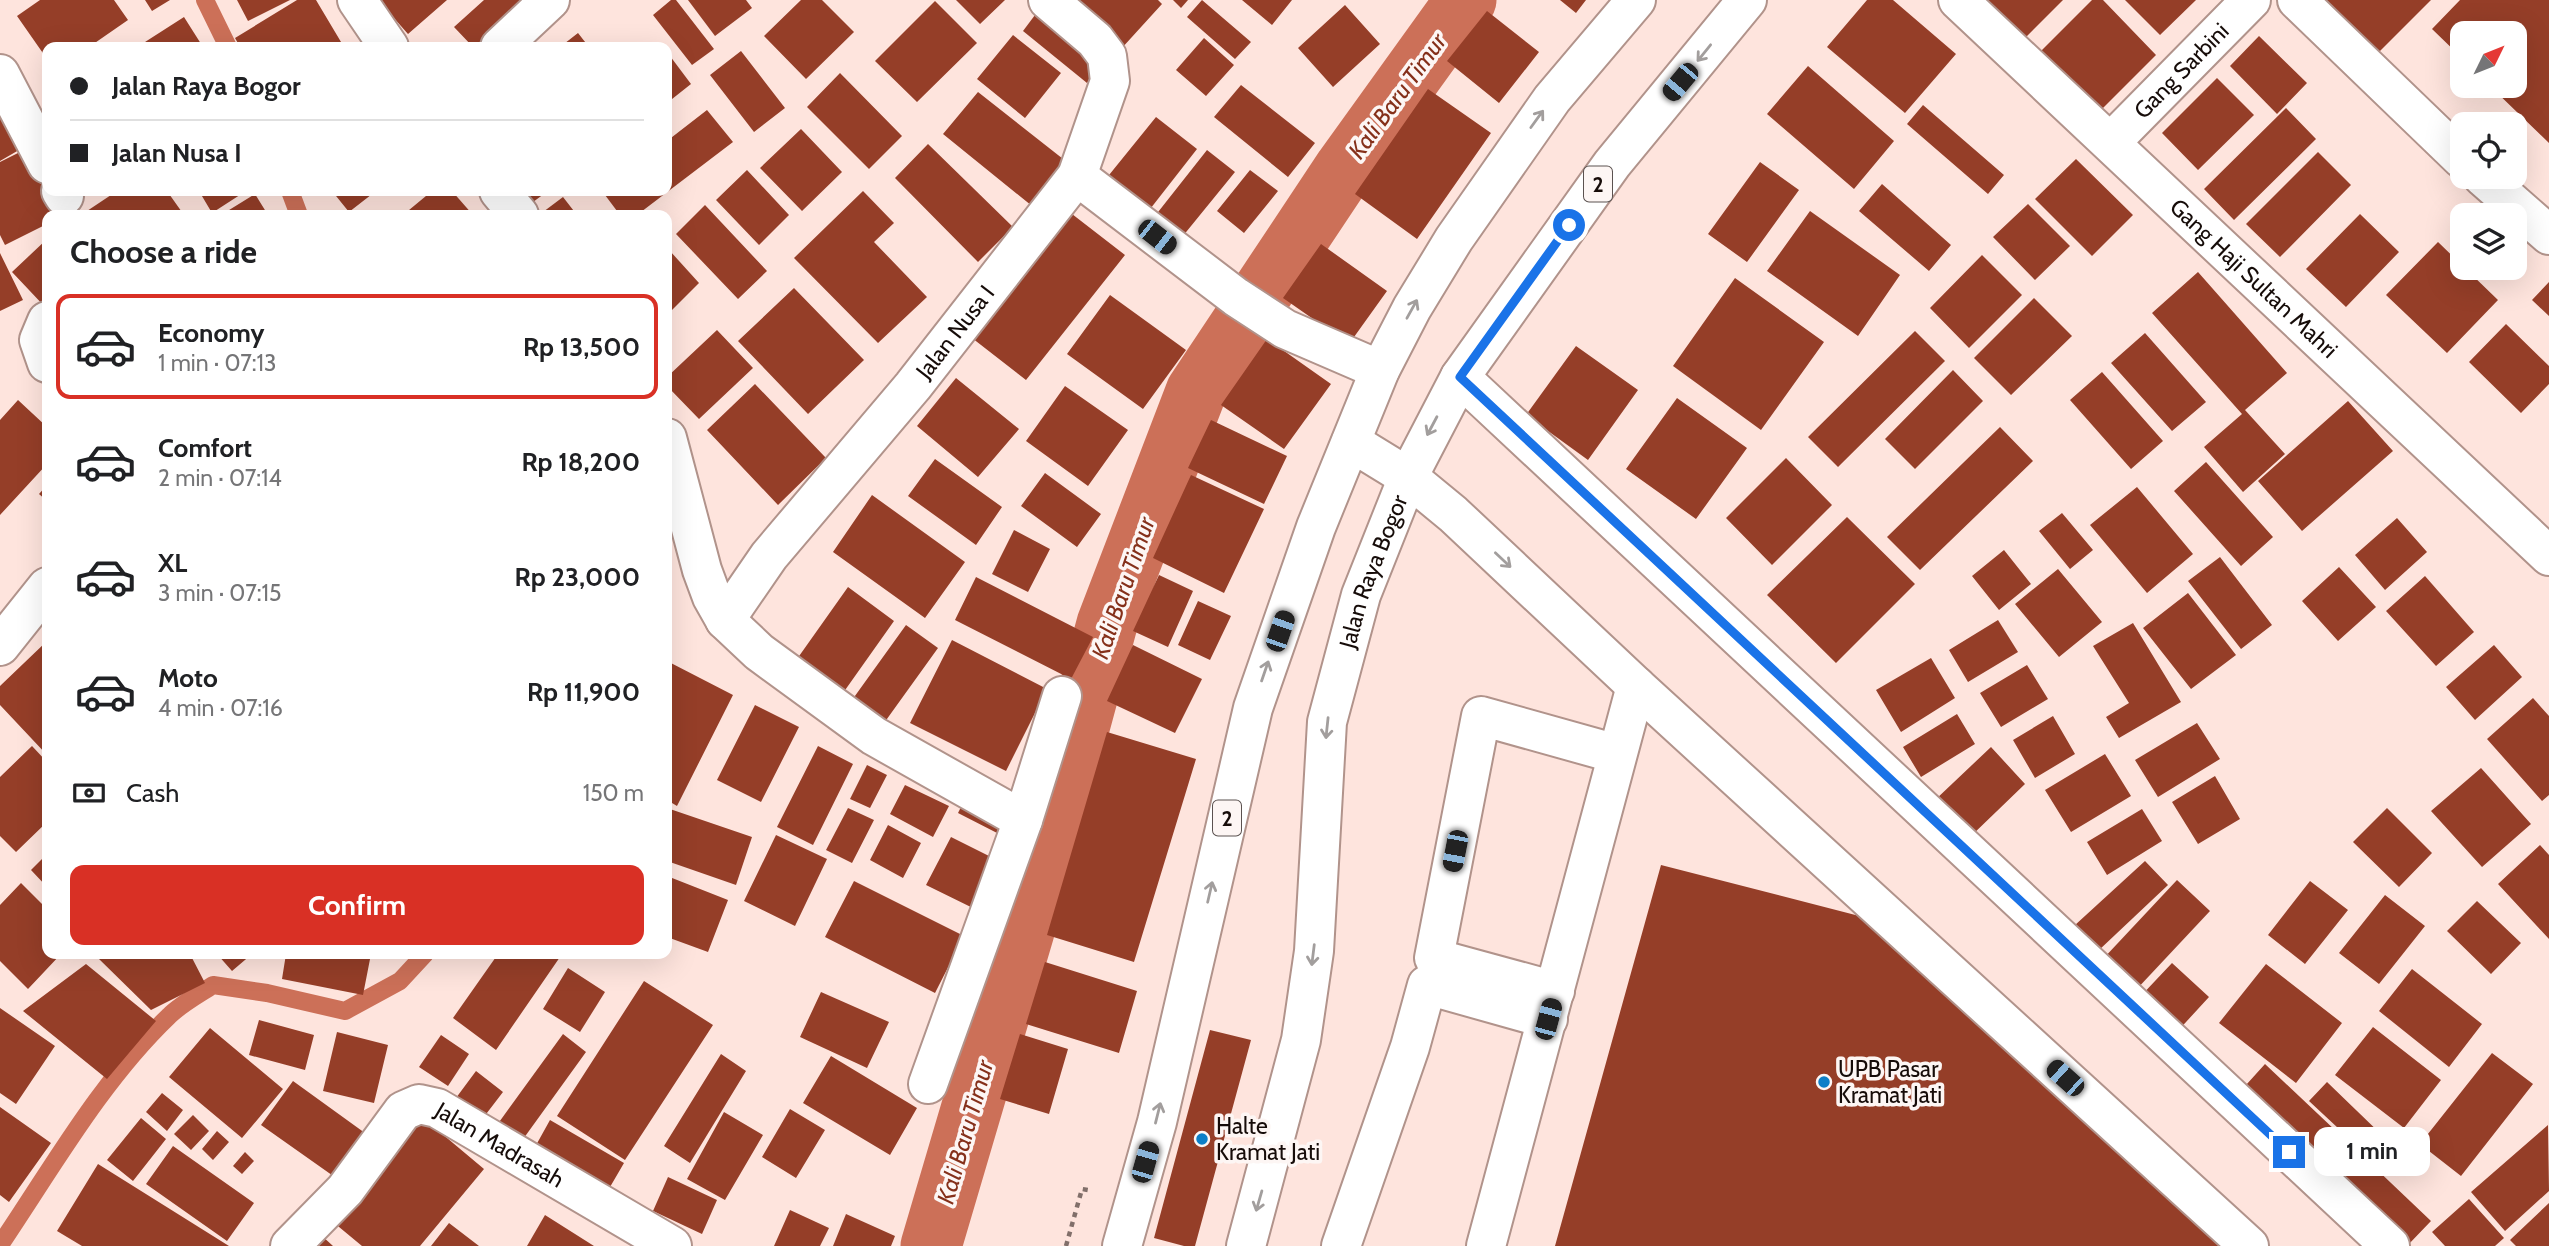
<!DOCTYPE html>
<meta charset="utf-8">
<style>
body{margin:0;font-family:Cabin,sans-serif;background:#f2f2f2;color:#202124;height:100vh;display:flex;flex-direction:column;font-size:26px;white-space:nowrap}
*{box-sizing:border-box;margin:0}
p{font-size:23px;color:#757577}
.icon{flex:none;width:38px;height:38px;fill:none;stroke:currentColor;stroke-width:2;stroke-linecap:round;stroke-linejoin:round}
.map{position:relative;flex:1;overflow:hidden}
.drawer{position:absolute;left:42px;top:210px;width:630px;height:749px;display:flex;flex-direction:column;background:#fff;border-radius:14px;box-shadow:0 7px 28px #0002}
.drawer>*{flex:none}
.guide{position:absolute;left:42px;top:42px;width:630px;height:154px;border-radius:14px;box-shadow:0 7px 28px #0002;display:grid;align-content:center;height:154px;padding:0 28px;background:#fff}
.needle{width:46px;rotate:47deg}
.buttons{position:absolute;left:2450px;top:21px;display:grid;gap:14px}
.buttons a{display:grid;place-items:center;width:77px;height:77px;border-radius:14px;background:#fff;box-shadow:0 7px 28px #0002;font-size:35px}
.end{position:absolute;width:32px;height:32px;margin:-16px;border:9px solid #1a73e8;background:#fff;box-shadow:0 0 0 4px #fff}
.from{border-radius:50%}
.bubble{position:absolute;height:49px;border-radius:14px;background:#fff;box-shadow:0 7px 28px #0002;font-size:23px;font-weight:800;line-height:49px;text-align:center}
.car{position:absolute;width:21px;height:42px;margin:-21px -10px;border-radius:9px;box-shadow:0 0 5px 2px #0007;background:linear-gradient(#222 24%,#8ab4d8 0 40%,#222 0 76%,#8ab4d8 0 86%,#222 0)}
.guide b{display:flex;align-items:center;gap:24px;height:66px;font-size:26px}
.guide b+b{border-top:2px solid #e0e0e0}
.guide i{width:18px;height:18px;background:#202124}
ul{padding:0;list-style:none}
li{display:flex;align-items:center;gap:21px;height:105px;margin:0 14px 10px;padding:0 14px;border:4px solid transparent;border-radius:14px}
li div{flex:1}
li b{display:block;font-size:26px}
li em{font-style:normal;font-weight:800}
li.active{border-color:#d93025}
li>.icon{width:63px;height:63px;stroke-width:1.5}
h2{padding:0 28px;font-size:32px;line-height:84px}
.pay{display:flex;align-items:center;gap:18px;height:77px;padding:0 28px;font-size:26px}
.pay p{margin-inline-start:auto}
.primary-button{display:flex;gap:14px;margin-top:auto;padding:14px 28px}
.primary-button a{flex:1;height:80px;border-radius:14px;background:#d93025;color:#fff;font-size:28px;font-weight:800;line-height:80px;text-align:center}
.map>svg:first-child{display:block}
</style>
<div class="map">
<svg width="2549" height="1246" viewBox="0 0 2549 1246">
<rect width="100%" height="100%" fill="#fee4dd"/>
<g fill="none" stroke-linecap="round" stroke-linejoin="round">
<path stroke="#cc7058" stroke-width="18" d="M205 0 228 47
M290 191 299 215
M0 1245C52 1168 101 1081 169 1016 181 1004 198 995 213 985L267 993 345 1011 400 981 425 954"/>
<path stroke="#cc7058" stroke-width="61" d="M931 1246 1024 931 1107 624 1196 392 1345 168 1466 0"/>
</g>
<path fill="#953e28" d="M40 0H114L128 20 89 47H47V59L17 16Z
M145 0H170L152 11Z
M237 0H290L248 21Z
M297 0H316L344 47H240L235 38Z
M378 0H447L408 34Z
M484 0H545L493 47H473L454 27Z
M671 0H676L714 49 692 65 653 15Z
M688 0H746L752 8 715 36Z
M801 0H822L854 32 806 79 764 36Z
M956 0H1005L980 24Z
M1066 0H1158L1162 4 1121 49Z
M1173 0H1188L1181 8Z
M1202 0 1251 42 1235 59 1187 17Z
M1242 0H1292L1272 25Z
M1560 0H1586L1576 13Z
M1867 0H1893L1956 54 1905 113 1827 47Z
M1987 0H2063L2025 38Z
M2092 0H2103L2156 55 2096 115 2037 55Z
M2125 0H2196L2160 35Z
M2317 0H2431L2374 57Z
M2460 0H2549V143L2490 86H2515V33H2462V58L2432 29Z
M935 1 977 43 917 102 875 61Z
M1345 5 1380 44 1333 87 1298 48Z
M1041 7 1106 58 1087 83 1023 31Z
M1487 11 1539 52 1499 103 1447 61Z
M184 17 203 47H148L145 42Z
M578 33 589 47H560Z
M1013 35 1061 73 1025 118 977 79Z
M2259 36 2307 83 2277 114 2230 66Z
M1204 38 1234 65 1206 96 1176 70Z
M741 51 785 108 754 132 710 75Z
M667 52 691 84 667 103Z
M1808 66 1894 141 1854 189 1767 114Z
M840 73 902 136 869 169 807 107Z
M2217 78 2254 115 2198 170 2162 133Z
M1241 85 1315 143 1288 177 1214 117Z
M1428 89 1491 133 1417 239 1355 194Z
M0 90 31 143 0 161Z
M978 92 1072 166 1037 210 943 134Z
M1923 105 2004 175 1988 194 1907 124Z
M2286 108 2316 139 2234 220 2204 189Z
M707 110 733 142 637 215H620L602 191H667V141Z
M1156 117 1197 149 1147 213 1105 180Z
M801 129 842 172 802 211 760 168Z
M928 144 1013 227 978 262 895 178Z
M26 149 60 215H47V224L5 245 0 235V162Z
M1207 150 1235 172 1178 242 1151 221Z
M2318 152 2351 185 2280 257 2246 224Z
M2076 159 2133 215 2092 256 2035 199Z
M1760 162 1799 190 1747 262 1708 234Z
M747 170 789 215 759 245 716 200Z
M1250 170 1278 191 1244 233 1217 211Z
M1882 184 1951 245 1929 271 1859 211Z
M117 191H167L184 215H90L87 211Z
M199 191H246L212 213Z
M332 191H376L349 212Z
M432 191H452L473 215H403Z
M524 191H548L533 202Z
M863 191 894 223 874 242 927 297 878 343 794 258Z
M255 194 268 215H221Z
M563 197 577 215H539Z
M2028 204 2070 246 2035 280 1993 237Z
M705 205 767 271 738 299 676 234Z
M1810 211 1900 275 1858 336 1767 271Z
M1072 214 1125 255 1026 380 972 338Z
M2360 214 2399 252 2346 307 2306 269Z
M47 239V306L46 308 12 272Z
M2438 242 2498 300 2447 353 2386 295Z
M1321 244 1387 291 1349 344 1283 298Z
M670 251 699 283 667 315V254Z
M0 253 23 300 0 311Z
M1982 255 2022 295 1969 348 1930 308Z
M2198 272 2287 373 2245 410 2285 454 2243 492 2204 447 2242 414 2152 313Z
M1735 278 1824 342 1761 430 1673 366Z
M2549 282V316L2532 300Z
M794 288 864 360 808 414 738 341Z
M1110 295 1186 350 1143 409 1067 354Z
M2034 298 2072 336 2011 395 1974 358Z
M2506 324 2549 366V384L2521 413 2469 362Z
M717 330 753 368 699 419 667 386V377Z
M1915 331 1945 361 1838 467 1808 437Z
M2145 333 2206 402 2172 431 2111 363Z
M1267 339 1331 384 1284 449 1221 405Z
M1576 346 1638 390 1588 460 1526 415Z
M1953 370 1983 401 1915 469 1885 439Z
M2102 372 2163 441 2131 469 2070 400Z
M956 378 1019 429 978 477 917 426Z
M755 384 826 458 778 505 707 430Z
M1065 386 1128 430 1088 486 1026 441Z
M1677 398 1747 448 1696 519 1626 469Z
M18 400 47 427V464L0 515V420Z
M2348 401 2393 451 2302 531 2258 481Z
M1211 420 1287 456 1264 504 1188 468Z
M2000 427 2033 461 1920 570 1887 537Z
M1786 458 1832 505 1772 565 1726 518Z
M935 459 1002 507 976 545 908 496Z
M2206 462 2273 537 2241 566 2174 491Z
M1045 473 1101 514 1077 547 1021 506Z
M1191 475 1264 509 1224 593 1153 558Z
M47 485V501L39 494Z
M2137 487 2193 554 2147 593 2090 525Z
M872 495 965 562 925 618 833 552Z
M2062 513 2093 550 2070 569 2039 531Z
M1847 517 1915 584 1836 663 1767 595Z
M2397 518 2427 552 2385 590 2355 555Z
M1014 530 1050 549 1028 592 992 574Z
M2004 550 2031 584 1999 610 1972 576Z
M2220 557 2272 625 2241 649 2188 581Z
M2339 567 2376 607 2338 641 2302 601Z
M2058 569 2102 622 2059 657 2015 604Z
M1159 575 1193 591 1168 647 1133 631Z
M2425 576 2474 632 2436 666 2386 611Z
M976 577 1093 637 1071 679 955 620Z
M848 587 894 621 843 693 797 659Z
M2188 593 2236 655 2191 689 2143 628Z
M1198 601 1231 616 1210 660 1178 645Z
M1998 620 2018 652 1968 682 1949 650Z
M2133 623 2181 702 2119 738 2106 717 2129 703 2093 646Z
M906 625 938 648 879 730 847 707Z
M952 640 1047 689 1006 771 910 723Z
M47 641V755L0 705V686Z
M1133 645 1202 679 1175 733 1107 701Z
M2494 645 2522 677 2475 720 2446 687Z
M1931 658 1955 698 1901 732 1876 690Z
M667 661 733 695 677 806 667 800Z
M2027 665 2048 699 2001 727 1980 693Z
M2533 698 2549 716V795L2542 801 2487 739Z
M755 705 799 727 761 802 717 780Z
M1957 714 1975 744 1921 777 1903 747Z
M2053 716 2075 754 2035 778 2013 740Z
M2197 723 2220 759 2158 797 2135 760Z
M1107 732 1196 759 1134 962 1047 935Z
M32 746 47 762V822L16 852 0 836V777Z
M818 746 853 764 813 845 777 827Z
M1991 747 2025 784 1969 838 1934 801Z
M2105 754 2131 796 2071 832 2045 790Z
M867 765 887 775 870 808 850 799Z
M2481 768 2531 824 2482 867 2431 811Z
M2215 776 2240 819 2198 844 2172 802Z
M905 785 949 806 933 837 890 814Z
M966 797 1008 818 999 834 958 813Z
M667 808 752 837 736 885 667 861Z
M848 808 874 820 852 863 826 850Z
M2387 808 2432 853 2399 887 2353 842Z
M2142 809 2162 841 2107 875 2087 842Z
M888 825 921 843 903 878 870 860Z
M776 835 827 859 795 926 744 901Z
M951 837 1005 864 981 912 926 885Z
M2540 845 2549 855V939L2498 884Z
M47 854V887L31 870Z
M2145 861 2168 885 2098 951 2074 926Z
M1661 865 1867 918 2227 1246H1555Z
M667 876 728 900 708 952 667 937Z
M2177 880 2210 911 2135 991 2102 960Z
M854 881 964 936 935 993 825 937Z
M2310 881 2348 910 2305 964 2268 935Z
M21 883 47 909V954H61L28 989 0 961V905Z
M2385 895 2425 926 2379 984 2339 953Z
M2477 901 2521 943 2491 974 2447 931Z
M109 954H190L205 983 151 1010 99 959Z
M217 954H252L232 971Z
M286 954H371L363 995 282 979Z
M498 954H555L560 957 496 1050 453 1018Z
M1045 962 1137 991 1119 1053 1026 1024Z
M2172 963 2209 997 2175 1034 2138 999Z
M86 964 156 1021 107 1079 23 1011Z
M2266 964 2342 1023 2296 1083 2219 1023Z
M568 968 605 992 580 1032 543 1009Z
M2412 969 2482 1024 2449 1067 2379 1011Z
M644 981 713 1025 625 1160 557 1116Z
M821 992 889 1022 867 1068 800 1037Z
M0 1008 55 1046 16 1104 0 1093Z
M259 1020 314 1035 305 1070 249 1055Z
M2373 1027 2441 1080 2404 1128 2335 1075Z
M210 1028 283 1089 242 1138 169 1077Z
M1210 1030 1251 1040 1195 1246H1184L1154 1238Z
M337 1032 388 1045 374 1103 323 1091Z
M563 1034 586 1052 521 1142 497 1125Z
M1020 1034 1068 1049 1049 1114 1000 1099Z
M441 1035 469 1054 448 1086 419 1067Z
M2492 1053 2533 1084 2461 1176 2420 1144Z
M721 1054 746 1071 690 1163 664 1146Z
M831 1056 917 1108 890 1155 803 1103Z
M2265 1064 2336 1131 2307 1162 2237 1095Z
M476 1071 503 1092 480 1122 453 1102Z
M293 1081 376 1141 346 1185 261 1125Z
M2327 1082 2386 1139 2368 1156 2309 1101Z
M162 1093 183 1110 167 1131 146 1112Z
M0 1107 51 1143 9 1202 0 1195Z
M790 1109 825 1130 796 1178 762 1157Z
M416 1112 484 1169 420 1246H362L327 1217Z
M724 1112 763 1135 725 1200 687 1179Z
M193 1115 209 1131 191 1150 174 1134Z
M141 1118 166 1139 133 1181 107 1160Z
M550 1120 624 1163 603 1199 530 1156Z
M2548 1125 2549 1191 2505 1231 2471 1192Z
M217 1131 229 1142 213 1160 202 1149Z
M2350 1144 2431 1221 2407 1246 2322 1175Z
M173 1146 254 1203 227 1241 146 1184Z
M245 1152 254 1161 242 1174 233 1166Z
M98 1164 229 1246H82L57 1231Z
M668 1177 717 1200 702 1234 653 1211Z
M2469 1199 2504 1238 2495 1246H2445L2432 1232Z
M2549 1203V1246H2516L2510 1240Z
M790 1210 829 1228 820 1246H774Z
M846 1214 895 1236 891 1246H833Z
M545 1215 594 1246H527Z
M449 1223 479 1246H431Z
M321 1235 333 1246H312Z"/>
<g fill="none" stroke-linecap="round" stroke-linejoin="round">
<defs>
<g id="minor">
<path d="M357 0 389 47"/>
<path id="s1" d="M1958 0 2549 556"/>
<path d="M2297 0 2462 159"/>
<path d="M500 47 550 0"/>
<path d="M0 74 47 164"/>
<path id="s2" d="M2111 142 2251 0"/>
<path d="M1077 176 1236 297 1285 329 1380 370"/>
<path d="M2483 177 2549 235"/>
<path d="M61 191 64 196"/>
<path d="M499 191 519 215"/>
<path d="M47 321 39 340 47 363"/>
<path d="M1460 377 2390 1246"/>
<path d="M667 438 702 570 712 597 725 620 759 652 874 736 1023 820"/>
<path d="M1351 442 1408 477 1453 514 1636 686 2249 1246"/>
<path id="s3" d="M725 620 769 556 913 386 1077 176 1110 81 1107 56 1095 40 1048 0"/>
<path d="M0 646 47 587"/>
<path d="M1555 991 1434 958 1481 716 1617 754"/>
<path d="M928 1084 1023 820 1062 696"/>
<path id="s4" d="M290 1246 345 1190 403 1111 419 1104 437 1108 672 1246"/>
<path d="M1341 1246 1410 1047 1427 985 1548 1019"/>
<path d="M1486 1246 1636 686"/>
</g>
<g id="highway">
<path d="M1122 1246 1157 1122 1253 708 1316 527 1380 370 1412 308 1454 239 1552 99 1636 0"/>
<path id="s5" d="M1246 1246 1301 1040 1314 951 1327 722 1361 595 1408 477 1460 377 1612 164 1747 0"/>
</g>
</defs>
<use href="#minor" stroke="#b1938b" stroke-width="42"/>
<use href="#highway" stroke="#b1938b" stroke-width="42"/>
<path stroke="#816f6a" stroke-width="4.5" stroke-dasharray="5 5" stroke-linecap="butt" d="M1066 1246 1082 1189 1088 1190"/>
<use href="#minor" stroke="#fff" stroke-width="38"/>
<use href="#highway" stroke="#fff" stroke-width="38"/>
</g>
<defs><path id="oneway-shaft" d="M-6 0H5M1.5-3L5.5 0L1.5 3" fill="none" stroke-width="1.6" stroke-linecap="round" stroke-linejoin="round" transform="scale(1.75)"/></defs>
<g stroke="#a29e9d">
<use href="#oneway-shaft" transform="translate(1704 53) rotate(129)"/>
<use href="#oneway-shaft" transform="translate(1537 119) rotate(-54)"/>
<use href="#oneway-shaft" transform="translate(1412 309) rotate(-61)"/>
<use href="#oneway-shaft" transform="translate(1432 426) rotate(118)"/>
<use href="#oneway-shaft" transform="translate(1503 560) rotate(43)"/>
<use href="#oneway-shaft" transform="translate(1265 671) rotate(-71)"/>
<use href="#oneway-shaft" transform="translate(1327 728) rotate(96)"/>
<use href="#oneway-shaft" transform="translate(1210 892) rotate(-77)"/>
<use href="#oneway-shaft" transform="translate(1313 955) rotate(97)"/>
<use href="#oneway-shaft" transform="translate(1158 1113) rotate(-76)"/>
<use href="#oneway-shaft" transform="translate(1259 1201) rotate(106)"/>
</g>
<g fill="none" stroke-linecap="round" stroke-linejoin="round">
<path stroke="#1a73e8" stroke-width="9" d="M1569 225 1460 377 2289 1152"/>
</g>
<g fill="#0c7fc8" stroke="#fdf6f4" stroke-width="2.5">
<circle cx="1824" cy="1082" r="7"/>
<circle cx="1202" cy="1139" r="7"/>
</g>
<g text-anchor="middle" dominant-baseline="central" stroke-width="7" stroke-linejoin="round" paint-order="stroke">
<g fill="#fdf6f4" stroke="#5b5250" stroke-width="2">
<rect x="1584" y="166.5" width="28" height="35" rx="5"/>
<rect x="1213" y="800.5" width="28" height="35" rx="5"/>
</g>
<g font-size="21" font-weight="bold" fill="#160c09">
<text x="1598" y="184">2</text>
<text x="1227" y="818">2</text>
</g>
<g font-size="23" fill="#160c09" stroke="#fdf6f4">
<text stroke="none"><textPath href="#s2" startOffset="100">Gang Sarbini</textPath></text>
<text stroke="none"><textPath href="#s1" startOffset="406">Gang Haji Sultan Mahri</textPath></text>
<text stroke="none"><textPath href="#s3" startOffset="369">Jalan Nusa I</textPath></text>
<text stroke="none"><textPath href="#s5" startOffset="690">Jalan Raya Bogor</textPath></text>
<text stroke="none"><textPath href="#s4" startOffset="285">Jalan Madrasah</textPath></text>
</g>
<g font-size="23" fill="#160c09" stroke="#fdf6f4" text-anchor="start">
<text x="1838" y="1069">UPB Pasar<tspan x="1838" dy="26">Kramat Jati</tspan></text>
<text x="1216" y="1126">Halte<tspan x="1216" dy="26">Kramat Jati</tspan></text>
</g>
<g font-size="24" font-style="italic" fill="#85301a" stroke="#fdf6f4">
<text transform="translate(1397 96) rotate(-54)">Kali Baru Timur</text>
<text transform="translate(1123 588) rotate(-71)">Kali Baru Timur</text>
<text transform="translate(965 1132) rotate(-74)">Kali Baru Timur</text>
</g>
</g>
</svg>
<div class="buttons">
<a><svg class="needle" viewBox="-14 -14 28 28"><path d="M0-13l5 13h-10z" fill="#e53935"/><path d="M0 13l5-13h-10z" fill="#757577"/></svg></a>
<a><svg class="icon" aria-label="locate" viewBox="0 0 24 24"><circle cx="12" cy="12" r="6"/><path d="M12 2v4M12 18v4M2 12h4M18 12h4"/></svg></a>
<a><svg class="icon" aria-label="layers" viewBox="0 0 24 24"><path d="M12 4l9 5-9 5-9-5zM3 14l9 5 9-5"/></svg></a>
</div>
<i class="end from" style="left:1569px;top:225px"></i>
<i class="end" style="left:2289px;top:1152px"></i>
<div class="bubble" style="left:2314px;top:1127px;width:116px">1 min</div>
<i class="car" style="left:1680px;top:82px;rotate:220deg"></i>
<i class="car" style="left:1157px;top:237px;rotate:128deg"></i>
<i class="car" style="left:1280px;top:631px;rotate:19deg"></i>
<i class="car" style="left:1455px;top:851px;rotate:191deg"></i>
<i class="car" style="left:1548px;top:1019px;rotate:15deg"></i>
<i class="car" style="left:2065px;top:1078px;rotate:312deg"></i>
<i class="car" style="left:1145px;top:1162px;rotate:16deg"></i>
<div class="guide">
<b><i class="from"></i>Jalan Raya Bogor</b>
<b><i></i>Jalan Nusa I</b>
</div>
<section class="drawer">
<h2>Choose a ride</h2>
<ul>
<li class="active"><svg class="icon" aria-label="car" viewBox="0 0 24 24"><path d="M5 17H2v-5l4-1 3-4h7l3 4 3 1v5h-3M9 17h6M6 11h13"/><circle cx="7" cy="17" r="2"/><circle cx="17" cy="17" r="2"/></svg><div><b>Economy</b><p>1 min · 07:13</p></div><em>Rp 13,500</em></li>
<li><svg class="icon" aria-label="car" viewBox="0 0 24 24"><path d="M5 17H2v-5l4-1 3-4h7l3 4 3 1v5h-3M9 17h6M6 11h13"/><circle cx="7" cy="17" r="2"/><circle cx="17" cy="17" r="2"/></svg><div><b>Comfort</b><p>2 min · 07:14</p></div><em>Rp 18,200</em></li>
<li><svg class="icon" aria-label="car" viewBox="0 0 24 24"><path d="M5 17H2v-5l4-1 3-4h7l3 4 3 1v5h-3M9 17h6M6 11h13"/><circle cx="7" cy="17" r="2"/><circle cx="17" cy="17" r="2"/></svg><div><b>XL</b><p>3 min · 07:15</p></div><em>Rp 23,000</em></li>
<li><svg class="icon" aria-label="car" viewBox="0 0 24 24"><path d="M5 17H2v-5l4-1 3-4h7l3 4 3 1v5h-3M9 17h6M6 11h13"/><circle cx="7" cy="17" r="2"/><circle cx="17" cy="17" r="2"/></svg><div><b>Moto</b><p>4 min · 07:16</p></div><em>Rp 11,900</em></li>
</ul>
<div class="pay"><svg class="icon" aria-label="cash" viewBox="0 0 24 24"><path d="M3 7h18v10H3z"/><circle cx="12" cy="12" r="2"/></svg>Cash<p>150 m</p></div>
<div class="primary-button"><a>Confirm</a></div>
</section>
</div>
